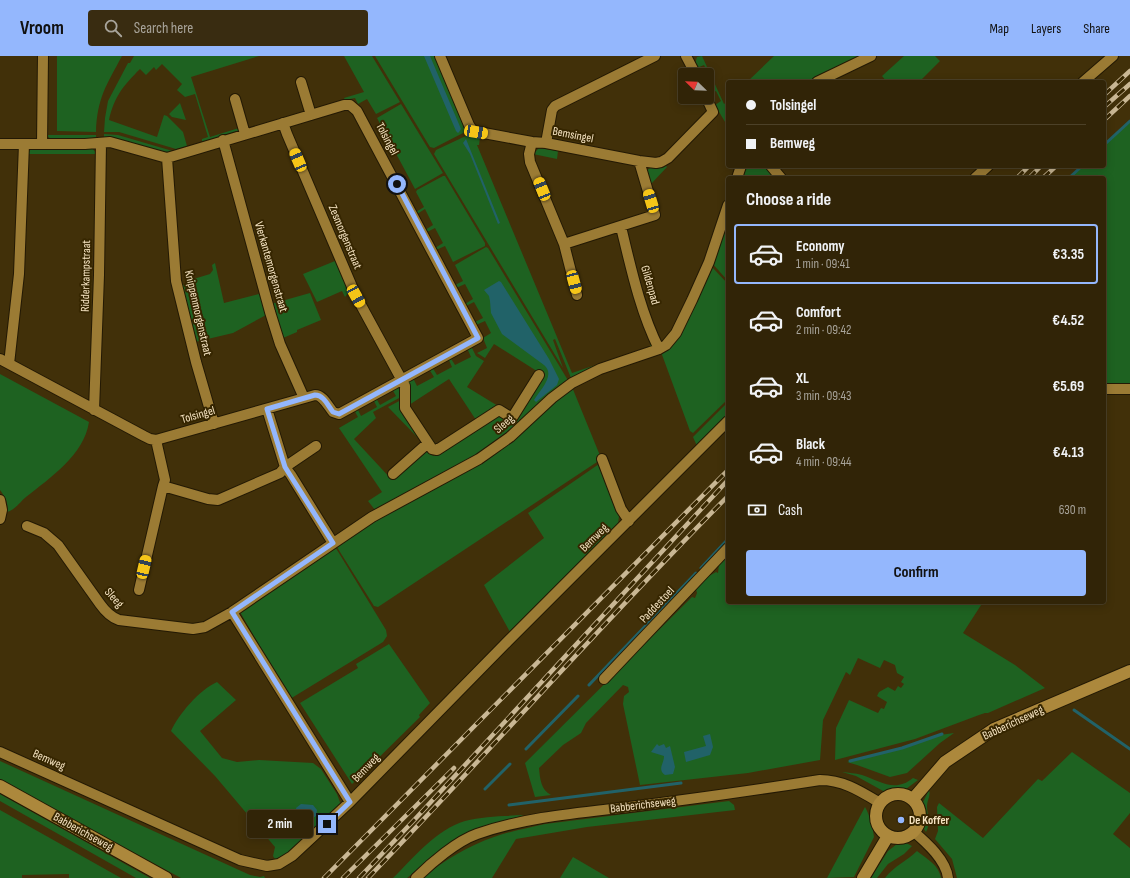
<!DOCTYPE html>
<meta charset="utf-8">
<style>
body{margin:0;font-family:"Sofia Sans Condensed",sans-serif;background:#392c11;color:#f1f3f6;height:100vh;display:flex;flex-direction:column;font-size:15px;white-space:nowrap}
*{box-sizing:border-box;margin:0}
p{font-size:13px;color:#a8a49b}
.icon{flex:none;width:22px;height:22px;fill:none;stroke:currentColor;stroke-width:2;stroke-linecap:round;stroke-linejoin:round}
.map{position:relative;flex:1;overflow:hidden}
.panel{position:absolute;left:726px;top:120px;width:380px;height:428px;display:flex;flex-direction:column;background:#312407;border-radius:4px;box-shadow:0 2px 10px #0003,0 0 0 1px #4c4128}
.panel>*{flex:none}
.banner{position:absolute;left:726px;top:24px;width:380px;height:88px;border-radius:4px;box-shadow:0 2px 10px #0003,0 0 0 1px #4c4128;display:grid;align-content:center;height:88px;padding:0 20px;background:#312407}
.needle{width:26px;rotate:293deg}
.buttons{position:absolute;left:678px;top:12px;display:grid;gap:8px}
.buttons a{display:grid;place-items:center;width:36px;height:36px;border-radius:4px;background:#312407;box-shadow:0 2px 10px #0003,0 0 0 1px #4c4128;font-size:20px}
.end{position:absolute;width:18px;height:18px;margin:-9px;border:5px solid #94b7fd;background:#111;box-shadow:0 0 0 2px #111}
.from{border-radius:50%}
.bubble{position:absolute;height:28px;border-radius:4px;background:#312407;box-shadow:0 2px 10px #0003,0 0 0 1px #4c4128;font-size:13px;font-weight:700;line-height:28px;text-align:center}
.car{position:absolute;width:12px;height:24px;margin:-12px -6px;border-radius:5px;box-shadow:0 0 3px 1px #0007;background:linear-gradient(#f5c518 24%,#345 0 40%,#f5c518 0 76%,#345 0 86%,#f5c518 0)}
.banner b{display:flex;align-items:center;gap:14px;height:38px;font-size:15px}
.banner b+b{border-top:1px solid #4c4128}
.banner i{width:10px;height:10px;background:#f1f3f6}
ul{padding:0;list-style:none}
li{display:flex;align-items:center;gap:12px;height:60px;margin:0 8px 6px;padding:0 12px;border:2px solid transparent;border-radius:4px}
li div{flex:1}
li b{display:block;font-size:15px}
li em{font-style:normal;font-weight:700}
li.current{border-color:#94b7fd}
li>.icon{width:36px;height:36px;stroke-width:1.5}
h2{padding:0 20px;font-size:18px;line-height:48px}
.pay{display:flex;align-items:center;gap:10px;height:44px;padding:0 20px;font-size:15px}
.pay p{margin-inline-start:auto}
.button{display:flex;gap:8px;margin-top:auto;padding:8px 20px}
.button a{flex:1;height:46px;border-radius:4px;background:#94b7fd;color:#111;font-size:16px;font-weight:700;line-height:46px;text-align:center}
header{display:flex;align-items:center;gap:24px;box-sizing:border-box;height:56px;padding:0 20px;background:#94b7fd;color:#111}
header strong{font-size:19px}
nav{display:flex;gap:22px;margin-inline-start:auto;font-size:14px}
.search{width:280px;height:36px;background:#392c11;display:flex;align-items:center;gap:10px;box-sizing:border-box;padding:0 14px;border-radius:4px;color:#a8a49b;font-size:15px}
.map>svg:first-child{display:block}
</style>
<header>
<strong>Vroom</strong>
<div class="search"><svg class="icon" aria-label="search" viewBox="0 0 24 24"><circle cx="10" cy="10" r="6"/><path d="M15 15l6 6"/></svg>Search here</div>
<nav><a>Map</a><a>Layers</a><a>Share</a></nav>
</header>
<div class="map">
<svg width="1130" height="822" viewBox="0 0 1130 822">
<rect width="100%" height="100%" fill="#413009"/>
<path fill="#1e6221" d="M57 0H122C107 28 97 42 96 76L57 75Z
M134 0H259L191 21 210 81 239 72 240 74 238 77 204 87 202 85V83L208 81 195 38 185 41 177 34 182 28 162 8 156 14 154 11 146 19 140 13C123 30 114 41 109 64L157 81 164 59 167 60 183 76 187 90 176 93 119 76H104L105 62 108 45 128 7H130Z
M344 0H372L400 46 376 58 367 43 358 48 355 42 345 44 344 42 364 36Z
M375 0H436L466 72 465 76 434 92 430 91Z
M702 0 724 48 728 45V71L715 49 721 45 716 35 710 38 708 35 715 32 710 22 707 23V20L709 19 704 9 697 12 695 8 697 1Z
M774 0H862L809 26H747Z
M904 0H935L940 5 919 26H887L882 20Z
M180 47 186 64 172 61 169 58Z
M401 48 443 117 415 133 377 62Z
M1130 66V328L1104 329V122H1069L1082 110H1104V90Z
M104 78 118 79 176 96 166 98 115 83 104 81Z
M470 78 480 81 479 89H477L572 317 649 291 652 287V291L572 323 571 322 555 283 553 284 563 312 434 98 436 94Z
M46 79H96V81L85 84H52Z
M34 92H92L97 98H28L30 94Z
M539 92 558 95 557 103 533 98Z
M665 109 667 111 651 128 647 114 652 111Z
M744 110H765L775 122H740Z
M443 120H445L485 187V190L453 206 445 190 436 194 435 192 443 187 435 172 427 176 425 174 433 169 425 153 417 158 416 156 424 151 416 136 417 134Z
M728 157V225L711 206Z
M486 191 488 192 569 326 523 364 520 363 518 367 515 365 543 319 494 288 485 302 477 297 487 292 483 282 491 277 485 265 476 269 475 266 483 262 474 246 466 250 465 248 473 243 465 228 456 232 455 229 463 225 455 209Z
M335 205 337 206 349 236 345 241 342 235 317 246 303 218Z
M215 207 224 247 259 238H261L266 259 233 277 195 286 182 227 183 229 186 228 187 225 210 218 213 214 212 209Z
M711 210 728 228V343L693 377 690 375 661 296Z
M310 237 321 264 297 274V276L283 282 271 248Z
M471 290 476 300 484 305 467 331 498 350 476 364 449 323 409 349 437 390H435L408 349 409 324 413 322 417 330 434 321 429 313 432 311 437 319 452 311 448 302 450 301 455 309 471 301 467 292Z
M0 318 89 366C84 399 50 422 26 441 19 447 16 453 7 456 9 447 5 441 0 434Z
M396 331 400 333 401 341 373 356 376 362 354 383 392 424 425 393 428 394 433 400 498 358 501 359 518 369 489 393 375 454 368 445 382 436 339 372 358 361 354 354 357 352 361 360 377 351 373 343 376 342 380 349 396 340 392 333Z
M572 331 601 402 600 404 378 551 374 550 335 488 361 471 420 440Z
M401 344 422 384 421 385 388 351Z
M728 346V359L697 390 693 381Z
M599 408 619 460 618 468 510 576 484 529 544 482 528 457Z
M334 489 386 574 387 580 383 586 290 643 240 556Z
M728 498V546H983L963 577 1015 609 1045 632 988 657H985L979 659 915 683 835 704 836 672 849 644 878 657 881 652 884 653 887 646 877 640 879 636 888 631 895 635 898 630 901 632 904 628 901 626 904 621 897 617 895 609 884 604 880 612 858 602 850 619 846 616 823 664 820 704 748 717 640 729 623 648 624 640 629 636 628 631 623 629 586 667 581 677 563 689 539 712C540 723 541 734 551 739L535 741 525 707 692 541 695 542 697 537 696 533 709 520 716 516 718 517 719 508Z
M389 588 430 647 419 659 420 661 352 728 300 647 358 612 356 608Z
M217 626 236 644 200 675 222 702 237 706 259 704 313 707 321 713 337 738 341 749C322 769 302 793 275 803L273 800 275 791 215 720 171 675C179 658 199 634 217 626Z
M954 677 940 687 907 717 890 721 857 709 847 706 904 691 940 679Z
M1072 696 1130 737V757L1113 778 1130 792V822H957L952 803 935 783 938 775 937 751 939 747 983 782 1038 723 1042 725Z
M0 705 250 819 260 821 264 820 265 822H181L0 724Z
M842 716C849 717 855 717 862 719 880 725 895 737 913 722L918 724 906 733 885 736 856 720Z
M929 734C931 740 927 744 927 750 927 759 931 767 926 776L922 770 924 759 921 750Z
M0 738 150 822H136L0 745Z
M729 745 734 749 735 754 587 771 516 783 492 822H423C444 804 468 790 494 781 511 775 528 772 545 768Z
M865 751C869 757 873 772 874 781L854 821 827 822Z
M0 754 121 822H69V818L22 819V822H0Z
M524 759 475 774 444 791 407 822H393C413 802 437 773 465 765 484 760 505 760 524 759Z
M906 787 912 790 904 798 888 808 877 822H871L888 795 897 788Z
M917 795C927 803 939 809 941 822H885C894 810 907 805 917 795Z
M573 801 609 822H560Z"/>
<path fill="#216268" d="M424 0H430L461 73 459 76 458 77 456 75Z
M466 83 500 167 498 168 470 98 463 87Z
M499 225 501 226 549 303 559 323 557 329 536 346 534 344C540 334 556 319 544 309L502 278 491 257 490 245 489 240 484 234Z
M710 678 713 691 710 699 686 706 684 696 706 690 703 680Z
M657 688 659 690 664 688 666 692 670 690 675 711 673 718 665 719C657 713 664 708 664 700L651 696Z
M301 748 313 749 317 754 316 760 304 768 300 765 296 752Z"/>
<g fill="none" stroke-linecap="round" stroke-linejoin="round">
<path stroke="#216268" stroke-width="3" d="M1104 89 1130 65
M1069 122 1082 110
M701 512 728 483
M589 629 696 517
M1074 654 1130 693
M526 693 578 640
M850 705 902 692 942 678
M485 733 510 708
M509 749 681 727"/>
<defs>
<path id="minor" d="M440 0 469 69 473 75 532 86 546 87 639 105 656 107 661 106 668 102 713 56 706 41
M686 0 696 19
M301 26 311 59
M817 26 871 0
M1083 26 1113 0
M235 43 245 78
M283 67 287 78 356 240 405 330V352L432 393 437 394 499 354 512 362 539 319
M223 84 270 256 280 288 304 342
M532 86 529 98 530 106 564 188 577 239
M546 87 552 54 555 50 655 0
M0 88H85L110 86 167 102 344 49H350L357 55 478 282 339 358 333 356C328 350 323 339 315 339L156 384 150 383 144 380 0 303
M42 88 43 0
M167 102 176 225 196 306 214 368
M771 110 781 122
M737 122 741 110
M975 122 988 110
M621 171C631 212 640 255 659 293
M564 188 655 159 639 105
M9 308 19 218 24 88
M1104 333H1130
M267 353 285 411 316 390
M94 354 99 219 101 87
M156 384 165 424 163 430 208 443 218 444 280 417 285 411 291 419 333 487
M602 403 621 453 629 465
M393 418 428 387
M0 444 2 454 0 463
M27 470 44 477 58 489 100 548C105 555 110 561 119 564L193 573 205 571 232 556 372 461 479 403 510 381 552 342 572 327 600 313 659 293 666 289 676 277 692 244 709 206 728 149
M139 534 163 430
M232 556 350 746
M604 623 728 492
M0 696 240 804 267 810 279 808 292 800 350 746 508 585 728 365
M914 776C927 787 946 804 948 822
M416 822C431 807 457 785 477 778 526 761 578 757 629 751 693 743 756 734 820 724 843 724 860 735 880 747"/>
<path id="major" d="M0 730 166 822
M876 760a22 22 0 1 1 44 0a22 22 0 1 1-44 0Z
M913 743 945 706 994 673 1130 615
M863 822 888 780"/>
</defs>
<use href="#minor" stroke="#231904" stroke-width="12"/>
<use href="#major" stroke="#231904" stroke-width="14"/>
<use href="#minor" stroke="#9b7b34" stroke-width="10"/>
<use href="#major" stroke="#ac883c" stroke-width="12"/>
<defs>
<path id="rail" d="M1104 39 1130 15
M1104 51 1130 28
M1104 64 1130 40
M1017 122 1029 110
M1029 122 1041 110
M1043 122 1056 110
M324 822 728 414
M343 822 454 712
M359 822 417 761 728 424
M368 822C489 696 605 564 728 440"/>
</defs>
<use href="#rail" stroke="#c9b794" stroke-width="4.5"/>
<use href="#rail" stroke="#362600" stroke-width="3" stroke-dasharray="9" stroke-linecap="butt"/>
</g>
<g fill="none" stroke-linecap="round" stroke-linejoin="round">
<path stroke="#94b7fd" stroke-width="5" d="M327 768 350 746 232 556 333 487 285 411 267 353 315 339C324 339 328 350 333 356L339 358 478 282 397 128"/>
</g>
<circle fill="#94b7fd" stroke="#362600" stroke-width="1.5" cx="901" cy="764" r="4"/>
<g text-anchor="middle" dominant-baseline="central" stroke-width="4" stroke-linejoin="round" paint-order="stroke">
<g font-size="12" fill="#f6e4c2" stroke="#362600">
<text transform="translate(573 79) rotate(11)">Bemsingel</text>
<text transform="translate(387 83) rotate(62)">Tolsingel</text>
<text transform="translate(345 181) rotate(67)">Zesmorgenstraat</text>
<text transform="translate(271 211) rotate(74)">Vierkantemorgenstraat</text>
<text transform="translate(86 220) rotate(-89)">Ridderkampstraat</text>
<text transform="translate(650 229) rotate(74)">Gildenpad</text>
<text transform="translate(198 257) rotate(77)">Knippenmorgenstraat</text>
<text transform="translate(198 359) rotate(-16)">Tolsingel</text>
<text transform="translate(504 368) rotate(-41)">Sleeg</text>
<text transform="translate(594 482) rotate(-45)">Bemweg</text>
<text transform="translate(114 542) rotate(48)">Sleeg</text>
<text transform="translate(657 549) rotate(-47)">Paddestoel</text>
<text transform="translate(1013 667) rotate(-25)">Babberichseweg</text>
<text transform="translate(49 704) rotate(24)">Bemweg</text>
<text transform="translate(366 712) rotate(-46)">Bemweg</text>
<text transform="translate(643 749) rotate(-7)">Babberichseweg</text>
<text transform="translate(83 776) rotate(29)">Babberichseweg</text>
</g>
<g font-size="12" font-weight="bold" fill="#f6e4c2" stroke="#362600" text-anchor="start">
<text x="909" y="764">De Koffer</text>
</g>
</g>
</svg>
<div class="buttons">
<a><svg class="needle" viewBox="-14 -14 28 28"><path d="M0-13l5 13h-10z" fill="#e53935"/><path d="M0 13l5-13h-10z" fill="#a8a49b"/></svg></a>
</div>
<i class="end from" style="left:397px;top:128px"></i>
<i class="end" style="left:327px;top:768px"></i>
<div class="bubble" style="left:247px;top:754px;width:66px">2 min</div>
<i class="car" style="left:476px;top:76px;rotate:100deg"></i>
<i class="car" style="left:298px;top:104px;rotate:337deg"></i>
<i class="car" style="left:542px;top:133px;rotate:338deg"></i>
<i class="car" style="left:651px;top:145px;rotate:343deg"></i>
<i class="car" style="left:574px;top:226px;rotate:165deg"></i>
<i class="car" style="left:356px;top:240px;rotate:151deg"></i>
<i class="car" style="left:144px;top:511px;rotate:13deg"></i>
<div class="banner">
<b><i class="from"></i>Tolsingel</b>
<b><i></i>Bemweg</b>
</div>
<section class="panel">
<h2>Choose a ride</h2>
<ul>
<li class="current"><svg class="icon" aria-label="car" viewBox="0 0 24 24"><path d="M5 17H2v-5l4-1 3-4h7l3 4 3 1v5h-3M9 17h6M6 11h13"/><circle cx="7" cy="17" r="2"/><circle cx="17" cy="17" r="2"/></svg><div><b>Economy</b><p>1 min · 09:41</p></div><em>€3.35</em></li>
<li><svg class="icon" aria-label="car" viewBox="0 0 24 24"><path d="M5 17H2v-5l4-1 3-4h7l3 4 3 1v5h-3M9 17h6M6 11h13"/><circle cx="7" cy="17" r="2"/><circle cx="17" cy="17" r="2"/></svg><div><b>Comfort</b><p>2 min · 09:42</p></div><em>€4.52</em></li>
<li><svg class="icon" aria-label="car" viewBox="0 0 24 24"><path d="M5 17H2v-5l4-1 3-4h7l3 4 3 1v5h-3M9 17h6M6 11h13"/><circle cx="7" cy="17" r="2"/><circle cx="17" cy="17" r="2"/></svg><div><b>XL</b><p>3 min · 09:43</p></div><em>€5.69</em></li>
<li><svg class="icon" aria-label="car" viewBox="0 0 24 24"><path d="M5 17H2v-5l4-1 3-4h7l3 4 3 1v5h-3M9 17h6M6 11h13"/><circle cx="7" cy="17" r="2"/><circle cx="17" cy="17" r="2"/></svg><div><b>Black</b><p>4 min · 09:44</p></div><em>€4.13</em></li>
</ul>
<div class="pay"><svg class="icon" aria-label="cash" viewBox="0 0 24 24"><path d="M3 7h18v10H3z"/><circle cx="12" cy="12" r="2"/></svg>Cash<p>630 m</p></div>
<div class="button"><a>Confirm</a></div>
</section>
</div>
